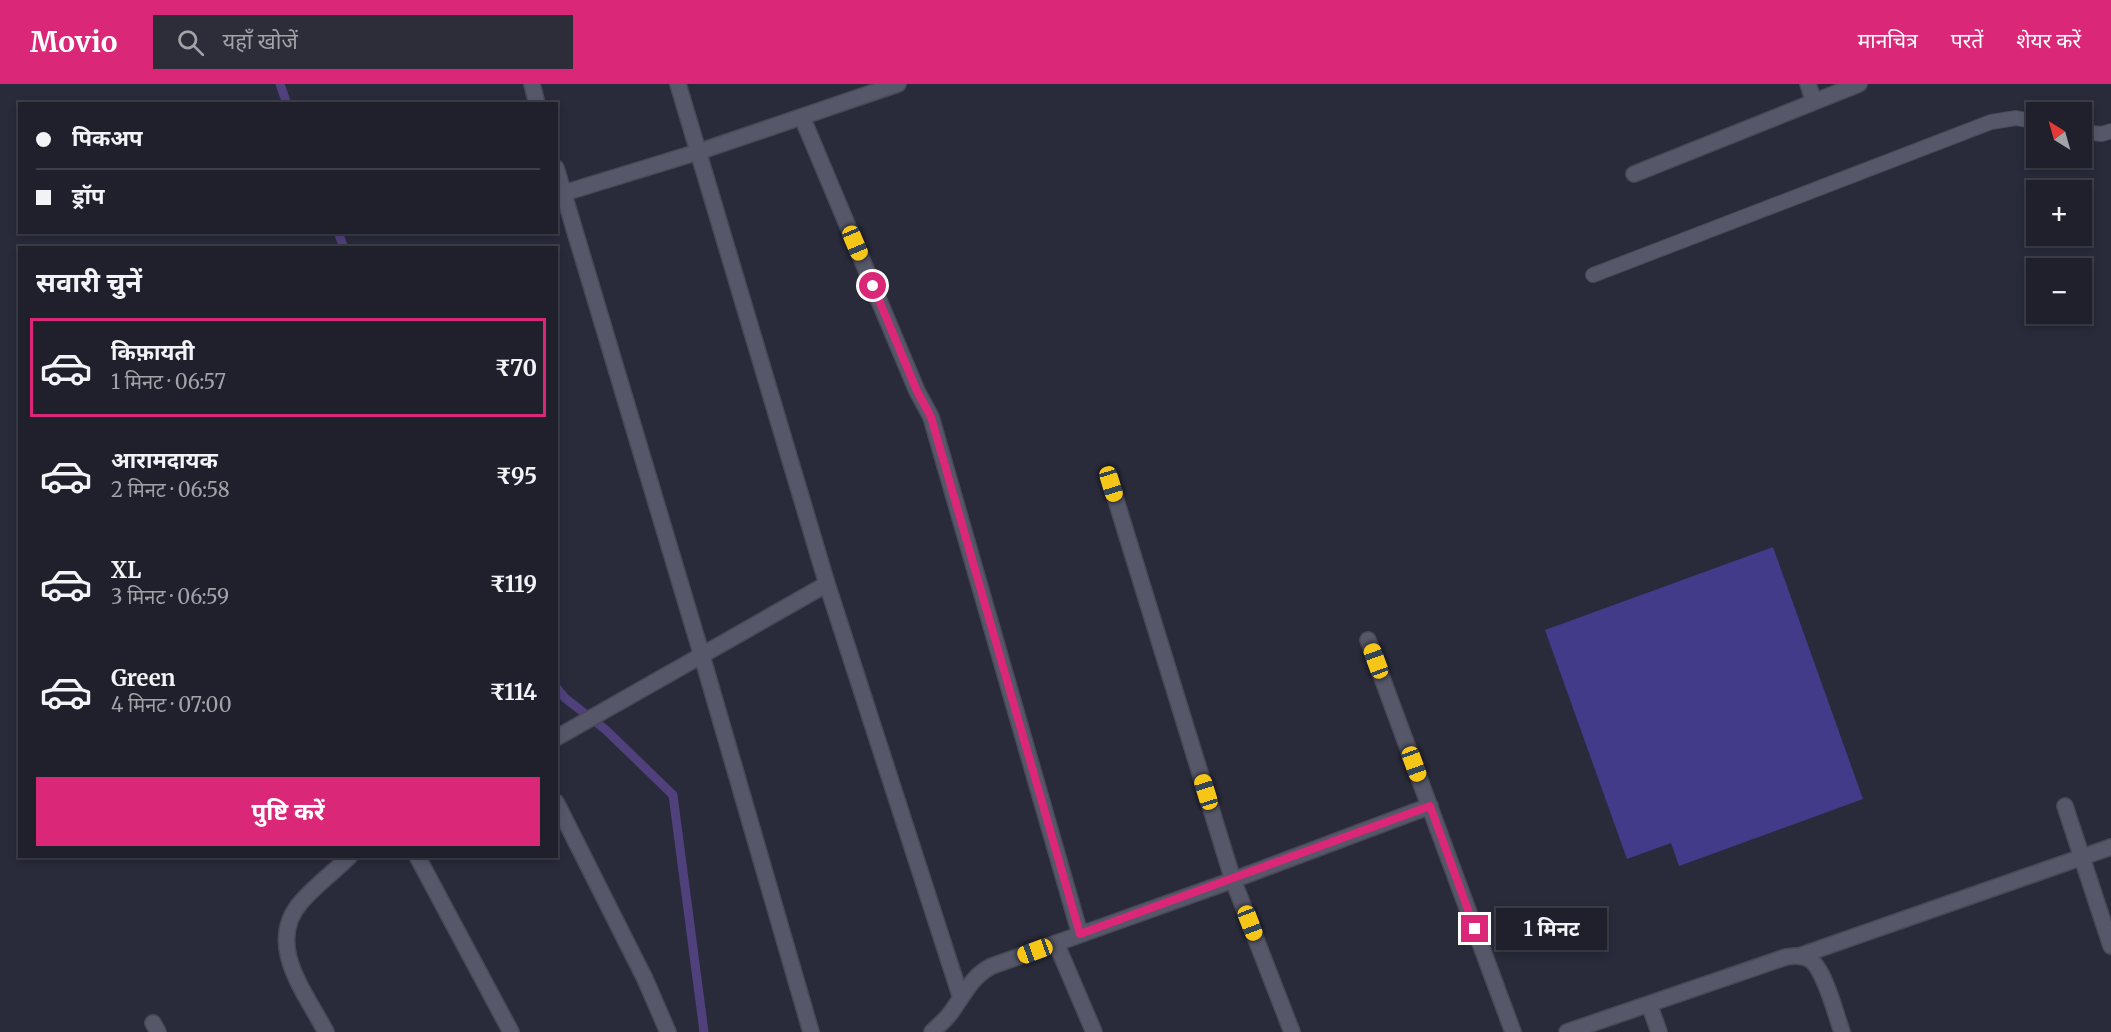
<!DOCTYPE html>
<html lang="hi">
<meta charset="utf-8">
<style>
body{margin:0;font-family:Merriweather,"Noto Sans Devanagari",serif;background:#2c2d38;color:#f1f3f6;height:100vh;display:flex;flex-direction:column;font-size:22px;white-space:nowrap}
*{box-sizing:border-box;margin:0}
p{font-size:20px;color:#a1a3a9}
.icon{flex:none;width:33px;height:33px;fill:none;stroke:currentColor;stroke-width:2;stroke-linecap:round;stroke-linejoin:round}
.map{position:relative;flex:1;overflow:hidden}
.sheet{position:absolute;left:18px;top:162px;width:540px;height:612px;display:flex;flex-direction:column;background:#1f202c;border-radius:0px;box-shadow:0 3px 9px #0003,0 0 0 2px #3c3e48}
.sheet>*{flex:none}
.hud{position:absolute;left:18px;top:18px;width:540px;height:132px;border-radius:0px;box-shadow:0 3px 9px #0003,0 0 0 2px #3c3e48;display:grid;align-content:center;height:132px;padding:0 18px;background:#1f202c}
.needle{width:39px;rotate:323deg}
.controls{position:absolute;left:2026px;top:18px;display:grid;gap:12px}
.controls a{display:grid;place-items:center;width:66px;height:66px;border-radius:0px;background:#1f202c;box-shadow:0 3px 9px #0003,0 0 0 2px #3c3e48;font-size:30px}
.end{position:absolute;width:27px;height:27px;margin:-14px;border:8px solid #db2777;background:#fff;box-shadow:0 0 0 3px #fff}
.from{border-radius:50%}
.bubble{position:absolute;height:42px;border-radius:0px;background:#1f202c;box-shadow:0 3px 9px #0003,0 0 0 2px #3c3e48;font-size:20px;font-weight:700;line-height:42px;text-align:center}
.car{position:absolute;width:18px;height:36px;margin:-18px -9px;border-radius:8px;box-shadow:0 0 4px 2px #0007;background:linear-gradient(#f5c518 24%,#345 0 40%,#f5c518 0 76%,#345 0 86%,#f5c518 0)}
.hud b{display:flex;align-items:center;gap:21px;height:57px;font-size:22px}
.hud b+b{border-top:2px solid #3c3e48}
.hud i{width:15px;height:15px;background:#f1f3f6}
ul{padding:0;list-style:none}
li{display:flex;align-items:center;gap:18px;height:99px;margin:0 12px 9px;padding:0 6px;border:3px solid transparent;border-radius:0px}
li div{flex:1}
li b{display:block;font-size:22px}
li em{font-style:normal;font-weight:700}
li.selected{border-color:#db2777}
li>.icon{width:54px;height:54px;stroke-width:1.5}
h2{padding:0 18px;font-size:27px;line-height:72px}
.cta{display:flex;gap:12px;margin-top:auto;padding:12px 18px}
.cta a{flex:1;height:69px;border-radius:0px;background:#db2777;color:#fff;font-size:24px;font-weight:700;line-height:69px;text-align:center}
header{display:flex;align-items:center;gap:36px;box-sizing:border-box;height:84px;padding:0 30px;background:#db2777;color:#fff}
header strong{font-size:28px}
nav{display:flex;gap:33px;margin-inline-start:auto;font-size:21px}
.search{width:420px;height:54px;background:#2c2d38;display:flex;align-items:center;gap:15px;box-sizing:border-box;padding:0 21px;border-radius:0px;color:#a1a3a9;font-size:22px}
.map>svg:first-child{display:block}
</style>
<header>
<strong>Movio</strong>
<div class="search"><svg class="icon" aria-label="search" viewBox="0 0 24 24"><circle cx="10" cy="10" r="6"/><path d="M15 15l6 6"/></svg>यहाँ खोजें</div>
<nav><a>मानचित्र</a><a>परतें</a><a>शेयर करें</a></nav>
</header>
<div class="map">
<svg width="2111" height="948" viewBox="0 0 2111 948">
<rect width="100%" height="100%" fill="#292a3a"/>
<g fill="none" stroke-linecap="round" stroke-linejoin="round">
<path stroke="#50407c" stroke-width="9" d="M280 0 287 20
M338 148 344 164
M556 603 565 614 606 646 673 711 704 948"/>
</g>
<path fill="#423b8a" d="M1773 463 1863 715 1679 782 1671 759 1627 775 1545 546Z"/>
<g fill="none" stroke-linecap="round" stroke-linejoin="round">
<defs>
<path id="lane" d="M2082 48 2102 50 2111 47
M1593 191 1991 38 2016 34 2037 38"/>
<path id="street" d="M532 0 537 20
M678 0 827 500 961 914
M1808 0 1814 18
M802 33 917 307 931 333 1080 850
M556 84 702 572 811 948
M1634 90 1859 0
M564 109 698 68 898 0
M1111 400 1233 796 1292 948
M1368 556 1513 948
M556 654 827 500
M556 718 645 895 668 948
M2065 722 2111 862
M417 772 511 948
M1056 859 1094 948
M1799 872 2111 763
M1649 920 1659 948
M153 939 158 948
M326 948C305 908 264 859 302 817 316 801 335 787 350 772
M932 948C938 942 944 937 949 931 963 913 971 892 992 882L1233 796 1430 722
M1567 948 1786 873C1794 872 1801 871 1809 875 1824 883 1836 931 1842 948"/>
</defs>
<use href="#lane" stroke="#484856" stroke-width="16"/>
<use href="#street" stroke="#484856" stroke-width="18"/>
<use href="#lane" stroke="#565769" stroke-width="14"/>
<use href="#street" stroke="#565769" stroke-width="15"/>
</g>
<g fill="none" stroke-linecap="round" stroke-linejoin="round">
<path stroke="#db2777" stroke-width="8" d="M873 202 917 307 931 333 1080 850 1430 722 1475 845"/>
</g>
</svg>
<div class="controls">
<a><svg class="needle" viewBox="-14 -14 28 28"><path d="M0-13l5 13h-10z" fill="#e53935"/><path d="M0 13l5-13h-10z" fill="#a1a3a9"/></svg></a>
<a>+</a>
<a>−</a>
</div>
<i class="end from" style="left:873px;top:202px"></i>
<i class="end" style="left:1475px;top:845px"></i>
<div class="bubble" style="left:1496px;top:824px;width:111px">1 मिनट</div>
<i class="car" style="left:855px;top:159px;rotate:157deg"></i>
<i class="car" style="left:1111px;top:400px;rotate:163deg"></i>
<i class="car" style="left:1376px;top:577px;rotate:340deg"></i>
<i class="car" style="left:1414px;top:680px;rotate:160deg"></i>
<i class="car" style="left:1206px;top:708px;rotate:343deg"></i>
<i class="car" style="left:1250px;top:839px;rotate:159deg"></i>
<i class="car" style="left:1035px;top:867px;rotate:250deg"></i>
<div class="hud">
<b><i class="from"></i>पिकअप</b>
<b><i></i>ड्रॉप</b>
</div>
<section class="sheet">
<h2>सवारी चुनें</h2>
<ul>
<li class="selected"><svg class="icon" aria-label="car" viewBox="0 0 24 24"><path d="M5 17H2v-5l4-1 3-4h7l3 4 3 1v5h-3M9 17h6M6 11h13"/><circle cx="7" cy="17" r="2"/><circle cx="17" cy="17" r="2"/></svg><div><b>किफ़ायती</b><p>1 मिनट · 06:57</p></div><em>₹70</em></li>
<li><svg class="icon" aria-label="car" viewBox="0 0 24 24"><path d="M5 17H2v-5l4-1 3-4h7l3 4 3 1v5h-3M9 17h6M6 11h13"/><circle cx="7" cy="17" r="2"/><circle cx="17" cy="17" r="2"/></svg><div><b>आरामदायक</b><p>2 मिनट · 06:58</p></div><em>₹95</em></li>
<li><svg class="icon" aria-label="car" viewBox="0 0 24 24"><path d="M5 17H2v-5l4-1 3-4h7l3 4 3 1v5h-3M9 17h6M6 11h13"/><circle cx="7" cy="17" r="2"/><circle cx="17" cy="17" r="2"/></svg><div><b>XL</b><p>3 मिनट · 06:59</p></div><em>₹119</em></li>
<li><svg class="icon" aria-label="car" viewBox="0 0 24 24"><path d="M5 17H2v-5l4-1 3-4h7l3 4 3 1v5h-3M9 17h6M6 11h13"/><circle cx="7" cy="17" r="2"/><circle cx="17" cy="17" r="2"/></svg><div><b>Green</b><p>4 मिनट · 07:00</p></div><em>₹114</em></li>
</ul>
<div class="cta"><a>पुष्टि करें</a></div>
</section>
</div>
